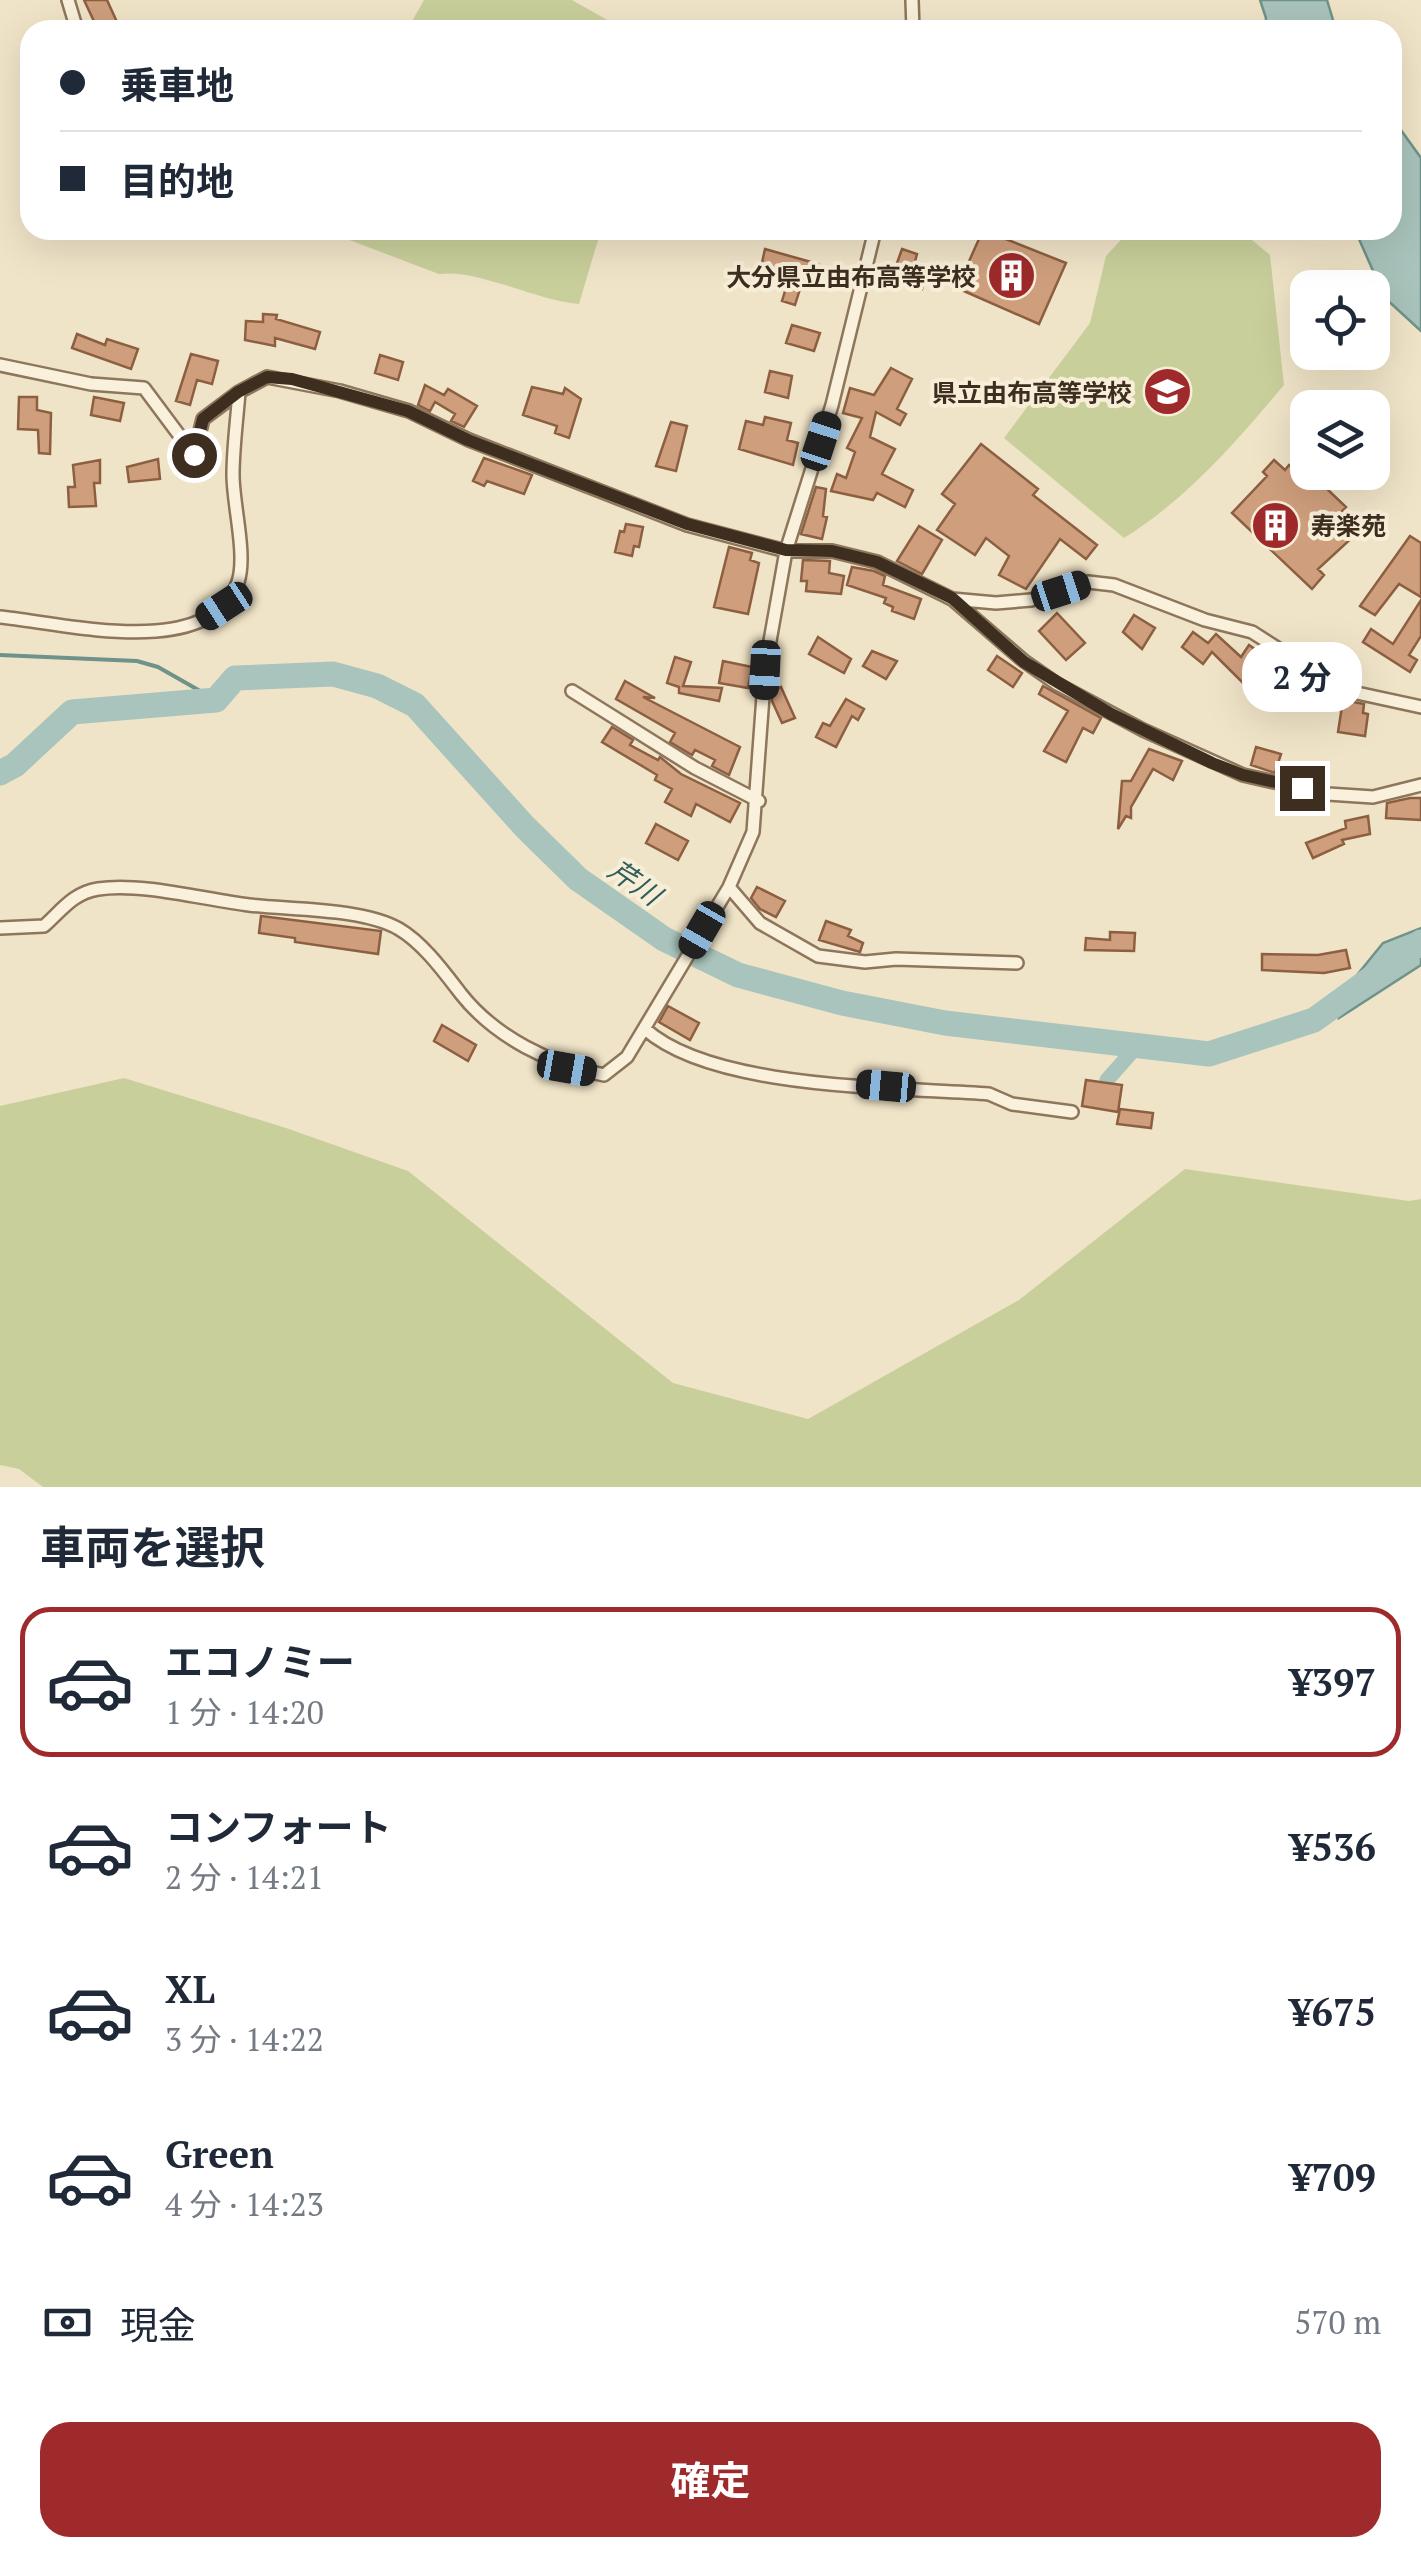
<!DOCTYPE html>
<html lang="ja">
<meta charset="utf-8">
<style>
body{margin:0;font-family:"PT Serif","Noto Sans JP",serif;background:#f2f2f3;color:#1f2937;height:100vh;display:flex;flex-direction:column;font-size:38px;white-space:nowrap}
*{box-sizing:border-box;margin:0}
p{font-size:32px;color:#747a83}
.icon{flex:none;width:55px;height:55px;fill:none;stroke:currentColor;stroke-width:2;stroke-linecap:round;stroke-linejoin:round}
.map{position:relative;height:1487px;overflow:hidden}
.side{display:flex;flex-direction:column;background:#fff;flex:1}
.side>*{flex:none}
.guide{position:absolute;left:20px;top:20px;width:1382px;height:220px;border-radius:30px;box-shadow:0 10px 40px #0002;display:grid;align-content:center;height:220px;padding:0 40px;background:#fff}
.fabs{position:absolute;left:1290px;top:270px;display:grid;gap:20px}
.fabs a{display:grid;place-items:center;width:100px;height:100px;border-radius:20px;background:#fff;box-shadow:0 10px 40px #0002;font-size:50px}
.end{position:absolute;width:45px;height:45px;margin:-22px;border:12px solid #3d2e20;background:#fff;box-shadow:0 0 0 5px #fff}
.from{border-radius:50%}
.bubble{position:absolute;height:70px;border-radius:30px;background:#fff;box-shadow:0 10px 40px #0002;font-size:32px;font-weight:700;line-height:70px;text-align:center}
.car{position:absolute;width:30px;height:60px;margin:-30px -15px;border-radius:12px;box-shadow:0 0 8px 2px #0007;background:linear-gradient(#222 24%,#8ab4d8 0 40%,#222 0 76%,#8ab4d8 0 86%,#222 0)}
.guide b{display:flex;align-items:center;gap:35px;height:95px;font-size:38px}
.guide b+b{border-top:2px solid #e0e1e3}
.guide i{width:25px;height:25px;background:#1f2937}
ul{padding:0;list-style:none}
li{display:flex;align-items:center;gap:30px;height:150px;margin:0 20px 15px;padding:0 20px;border:5px solid transparent;border-radius:30px}
li div{flex:1}
li b{display:block;font-size:38px}
li em{font-style:normal;font-weight:700}
li.selected{border-color:#9e2a2b}
li>.icon{width:90px;height:90px;stroke-width:1.5}
h2{padding:0 40px;font-size:45px;line-height:120px}
.pay{display:flex;align-items:center;gap:25px;height:110px;padding:0 40px;font-size:38px}
.pay p{margin-inline-start:auto}
.cta{display:flex;gap:20px;margin-top:auto;padding:20px 40px}
.cta a{flex:1;height:115px;border-radius:30px;background:#9e2a2b;color:#fff;font-size:40px;font-weight:700;line-height:115px;text-align:center}
.map>svg:first-child{display:block}
</style>
<div class="map">
<svg width="1421" height="1487" viewBox="0 0 1421 1487">
<rect width="100%" height="100%" fill="#f0e4c8"/>
<path fill="#c9cf9b" d="M424 0H572L625 30H407Z
M323 230H601L579 304C535 300 478 269 439 274Z
M1130 230H1240L1270 255 1284 385C1235 443 1188 498 1124 538L1004 438 1090 323 1106 256Z
M124 1078 286 1128 408 1171 673 1383 808 1419 1019 1300 1185 1169 1409 1201 1421 1199V1487H43L19 1469 0 1465V1106Z"/>
<path fill="#a9c4bc" stroke="#6f938a" stroke-width="2.5" d="M1260 0H1327L1336 30H1265L1266 18Z
M1393 119 1421 158V331L1385 298 1355 230H1392Z
M1421 928V965L1339 1018 1340 996 1383 943Z"/>
<g fill="none" stroke-linecap="round" stroke-linejoin="round">
<path stroke="#6f938a" stroke-width="4" d="M0 655 137 661 158 667 216 700"/>
<path stroke="#a9c4bc" stroke-width="15" d="M1107 1080 1138 1045"/>
<path stroke="#a9c4bc" stroke-width="25" d="M0 773 15 765 72 712 216 700 235 678 333 674 377 686 415 705 525 827 578 879 664 939 738 975 842 1003 945 1023 1209 1054 1314 1020 1421 942"/>
</g>
<path fill="#cf9f7d" stroke="#8d5f41" stroke-width="2.5" d="M84 0H107L117 22 98 30Z
M983 230 1066 263 1039 324 957 288Z
M765 249 818 264 815 278 804 276 795 305 782 301 786 288 758 281Z
M902 249 917 254 914 265 927 272 922 289 891 280Z
M263 314 277 315 276 319 320 332 315 349 275 338V346L245 340 246 321 263 322Z
M792 325 820 333 814 351 786 343Z
M77 334 105 345 107 339 138 349 131 369 72 348Z
M191 354 218 361 212 384 197 380 190 405 176 401Z
M380 355 403 362 398 380 375 373Z
M891 368 912 379 897 409 906 414 900 425 876 412 870 437 895 449 882 474 913 490 905 507 877 493 873 500 831 491 837 474 846 478 855 452 847 448 862 418 843 413 850 388 874 395Z
M770 371 792 376 788 398 765 392Z
M425 385 444 395 448 389 477 406 464 427 451 421 455 414 435 402 430 411 418 405Z
M532 387 563 394 565 388 581 399 569 438 555 433 557 426 523 415Z
M19 397H37V410L51 413 50 454 39 453 38 430 18 429Z
M94 397 124 403 120 421 91 415Z
M765 417 791 423 787 440 798 443 793 465 739 449 746 421 763 425Z
M671 422 687 426 676 471 656 466Z
M981 444 1038 489 1033 495 1097 545 1086 559 1060 539 1026 589 999 575 1009 556 986 538 975 555 937 530 955 504 942 494Z
M484 458 532 475 524 494 487 481 484 486 473 481Z
M158 459 160 479 129 482 127 467Z
M100 460V483H94L96 506 69 507 68 487H75L73 465Z
M1274 460 1285 470 1289 465 1310 484 1315 476 1329 485 1327 489 1346 507 1336 518 1355 535 1318 569 1324 575 1312 589 1232 513 1267 476 1263 472Z
M816 487 826 489 823 516 827 517 822 539 801 534Z
M626 524 643 527 639 547 634 546 632 556 615 552 620 531 624 532Z
M919 526 942 540 922 574 897 561Z
M1410 536 1421 543V597L1399 584 1375 615 1360 606Z
M729 547 752 553 750 560 759 563 748 614 714 607Z
M803 560 830 561 829 573 844 576 841 594 806 591 807 581H801Z
M852 567 874 571 885 576 883 585 921 599 914 619 892 611 893 607 884 603 886 598 847 585Z
M1421 600V636L1409 655 1417 660 1410 672 1363 642 1371 629 1393 644Z
M1057 613 1085 643 1066 660 1039 631Z
M1134 615 1155 628 1142 649 1123 632Z
M1193 632 1208 643 1216 634 1241 657 1249 645 1288 672V682L1296 688 1288 699 1271 686 1266 693 1251 681 1246 686 1212 652 1203 664 1182 647Z
M818 637 851 659 844 673 809 654Z
M872 651 897 661 886 679 863 666Z
M997 656 1022 673 1013 687 988 670Z
M675 657 691 662 683 686 722 688 719 701 679 693V687L667 683Z
M723 661 752 667 748 688 719 683Z
M625 681 655 698 643 697 740 747 729 775 712 766 715 760 695 750 692 755 670 742 675 733 616 699Z
M1043 686 1101 718 1093 733 1083 728 1066 762 1044 751 1068 711 1039 694Z
M781 687 795 718 782 723 772 701 773 691Z
M846 699 864 709 858 720 852 716 836 747 816 737 823 723 830 726Z
M1343 700 1364 704 1363 713 1368 714 1365 736 1338 732Z
M612 727 633 740 630 745 658 760 660 757 681 774 740 803 730 822 696 804 691 816 665 802 672 789 655 780 657 775 602 742Z
M1256 747 1281 754 1275 773 1251 765Z
M1149 749 1182 761 1173 780 1153 769 1131 807V818L1126 816 1118 829 1122 781H1131Z
M1410 798H1421V820L1386 818 1387 803Z
M1368 816 1370 834 1342 840 1344 844 1313 858 1306 843 1346 828 1345 821Z
M656 824 688 841 678 860 646 843Z
M757 887 785 901 776 917 760 909 751 898Z
M261 916 381 931 378 954 295 942V938L259 933Z
M826 921 851 930 848 936 863 943 860 952 819 940Z
M1110 932 1135 933 1134 951 1085 950 1086 938 1110 940Z
M1346 950 1350 968 1324 973 1262 970V954L1318 955Z
M668 1006 699 1023 690 1040 659 1022Z
M442 1025 476 1045 468 1061 434 1041Z
M1086 1080 1122 1085 1118 1112 1082 1106Z
M1120 1109 1153 1113 1151 1128 1117 1124Z"/>
<g fill="none" stroke-linecap="round" stroke-linejoin="round">
<defs>
<path id="minor" d="M68 0 77 30
M912 0 913 30
M0 365 91 384 144 388 194 455 203 419 239 392 267 377 340 391 409 411 469 440 687 525 786 551H832L877 562 952 599 1024 661 1057 684 1143 730 1243 775 1328 794 1373 797 1421 785
M952 599 996 603 1031 600 1088 582 1114 585 1205 620 1252 632 1343 690 1421 707
M0 617C63 623 210 662 238 582 247 555 233 505 233 475 233 448 237 419 239 392
M572 691 695 768 759 801
M729 887 760 923 818 956 865 962 896 959 1017 963
M0 928 44 926C62 910 73 893 98 889 141 882 206 900 249 905 291 910 363 908 399 929 423 943 444 972 461 994 495 1037 551 1065 604 1075L627 1057 729 887 753 832 765 669 786 551 832 405 875 230
M645 1029C713 1090 898 1087 989 1094L1012 1104 1072 1112"/>
</defs>
<use href="#minor" stroke="#8d765c" stroke-width="16"/>
<use href="#minor" stroke="#faf1dc" stroke-width="11"/>
</g>
<g fill="none" stroke-linecap="round" stroke-linejoin="round">
<path stroke="#3d2e20" stroke-width="12" d="M194 455 203 419 238 392 267 377 292 379 408 411 468 440 687 524 786 550 832 551 877 562 952 598 1024 662 1111 714 1212 763 1243 775 1302 788"/>
</g>
<defs>
<symbol id="building-disc" viewBox="-11 -11 22 22"><circle r="9.5" fill="#9e2a2b" stroke="#f7eed8"/><path d="M-4-6H4V6H1V3H-1V6H-4ZM-2.5-4.3h1.7v1.8h-1.7ZM.8-4.3h1.7v1.8H.8ZM-2.5-1h1.7V.8h-1.7ZM.8-1h1.7V.8H.8Z" fill="#fff"/></symbol>
<symbol id="school-disc" viewBox="-11 -11 22 22"><circle r="9.5" fill="#9e2a2b" stroke="#f7eed8"/><path d="M0-5L7-2L0 1L-7-2ZM-4 1L0 2.5L4 1V4Q0 6-4 4Z" fill="#fff"/></symbol>
</defs>
<g fill-rule="evenodd">
<use href="#building-disc" x="984" y="248" width="55" height="55"/>
<use href="#school-disc" x="1140" y="364" width="55" height="55"/>
<use href="#building-disc" x="1248" y="498" width="55" height="55"/>
</g>
<g text-anchor="middle" dominant-baseline="central" stroke-width="8" stroke-linejoin="round" paint-order="stroke">
<g font-size="25" font-weight="bold" fill="#3d2e20" stroke="#f7eed8" text-anchor="end">
<text x="976" y="276">大分県立由布高等学校</text>
<text x="1132" y="392">県立由布高等学校</text>
<text x="1311" y="525" text-anchor="start">寿楽苑</text>
</g>
<g font-size="28" font-style="italic" fill="#2f5d5a" stroke="#f7eed8">
<text transform="translate(635 882) rotate(35)">芹川</text>
</g>
</g>
</svg>
<div class="fabs">
<a><svg class="icon" aria-label="locate" viewBox="0 0 24 24"><circle cx="12" cy="12" r="6"/><path d="M12 2v4M12 18v4M2 12h4M18 12h4"/></svg></a>
<a><svg class="icon" aria-label="layers" viewBox="0 0 24 24"><path d="M12 4l9 5-9 5-9-5zM3 14l9 5 9-5"/></svg></a>
</div>
<i class="end from" style="left:194px;top:455px"></i>
<i class="end" style="left:1302px;top:788px"></i>
<div class="bubble" style="left:1242px;top:642px;width:120px">2 分</div>
<i class="car" style="left:821px;top:441px;rotate:18deg"></i>
<i class="car" style="left:1061px;top:591px;rotate:72deg"></i>
<i class="car" style="left:224px;top:606px;rotate:237deg"></i>
<i class="car" style="left:765px;top:670px;rotate:183deg"></i>
<i class="car" style="left:702px;top:930px;rotate:210deg"></i>
<i class="car" style="left:567px;top:1068px;rotate:100deg"></i>
<i class="car" style="left:886px;top:1086px;rotate:275deg"></i>
<div class="guide">
<b><i class="from"></i>乗車地</b>
<b><i></i>目的地</b>
</div>
</div>
<section class="side">
<h2>車両を選択</h2>
<ul>
<li class="selected"><svg class="icon" aria-label="car" viewBox="0 0 24 24"><path d="M5 17H2v-5l4-1 3-4h7l3 4 3 1v5h-3M9 17h6M6 11h13"/><circle cx="7" cy="17" r="2"/><circle cx="17" cy="17" r="2"/></svg><div><b>エコノミー</b><p>1 分 · 14:20</p></div><em>¥397</em></li>
<li><svg class="icon" aria-label="car" viewBox="0 0 24 24"><path d="M5 17H2v-5l4-1 3-4h7l3 4 3 1v5h-3M9 17h6M6 11h13"/><circle cx="7" cy="17" r="2"/><circle cx="17" cy="17" r="2"/></svg><div><b>コンフォート</b><p>2 分 · 14:21</p></div><em>¥536</em></li>
<li><svg class="icon" aria-label="car" viewBox="0 0 24 24"><path d="M5 17H2v-5l4-1 3-4h7l3 4 3 1v5h-3M9 17h6M6 11h13"/><circle cx="7" cy="17" r="2"/><circle cx="17" cy="17" r="2"/></svg><div><b>XL</b><p>3 分 · 14:22</p></div><em>¥675</em></li>
<li><svg class="icon" aria-label="car" viewBox="0 0 24 24"><path d="M5 17H2v-5l4-1 3-4h7l3 4 3 1v5h-3M9 17h6M6 11h13"/><circle cx="7" cy="17" r="2"/><circle cx="17" cy="17" r="2"/></svg><div><b>Green</b><p>4 分 · 14:23</p></div><em>¥709</em></li>
</ul>
<div class="pay"><svg class="icon" aria-label="cash" viewBox="0 0 24 24"><path d="M3 7h18v10H3z"/><circle cx="12" cy="12" r="2"/></svg>現金<p>570 m</p></div>
<div class="cta"><a>確定</a></div>
</section>
